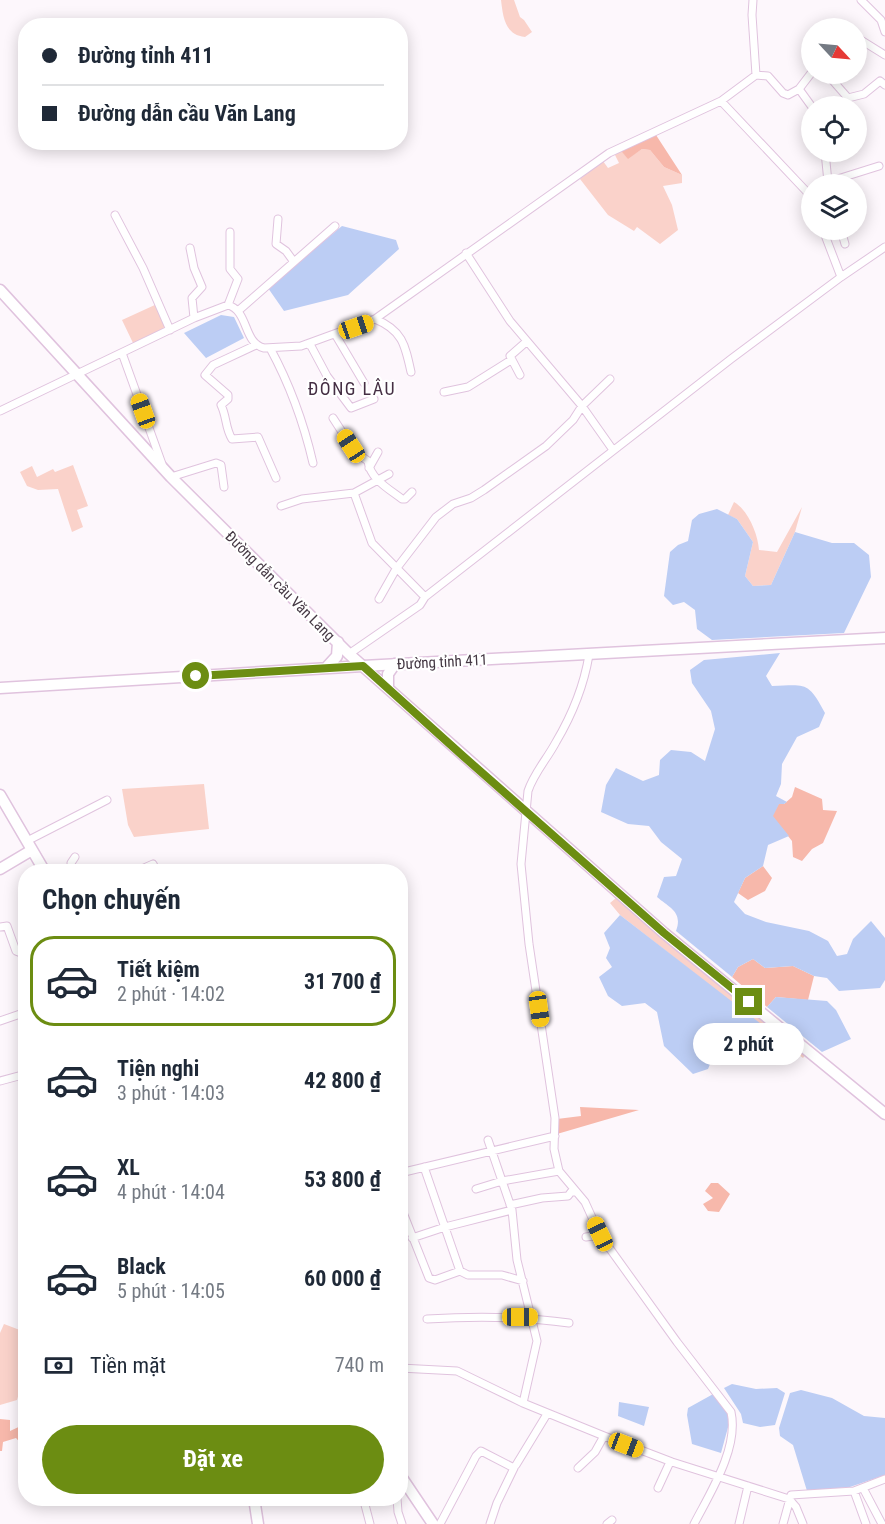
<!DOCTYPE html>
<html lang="vi">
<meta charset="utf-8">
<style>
body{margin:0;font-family:"Roboto Condensed",sans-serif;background:#f2f2f3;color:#1f2937;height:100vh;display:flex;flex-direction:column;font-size:22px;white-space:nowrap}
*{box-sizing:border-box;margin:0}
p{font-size:20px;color:#747a83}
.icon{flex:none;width:33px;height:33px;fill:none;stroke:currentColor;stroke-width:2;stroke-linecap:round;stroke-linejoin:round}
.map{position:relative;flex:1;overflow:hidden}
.panel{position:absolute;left:18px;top:864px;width:390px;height:642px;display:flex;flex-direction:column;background:#fff;border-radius:24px;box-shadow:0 3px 15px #0003}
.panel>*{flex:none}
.banner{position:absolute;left:18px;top:18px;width:390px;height:132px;border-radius:24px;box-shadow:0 3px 15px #0003;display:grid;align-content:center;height:132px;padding:0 24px;background:#fff}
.needle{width:39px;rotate:116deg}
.controls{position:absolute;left:801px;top:18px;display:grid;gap:12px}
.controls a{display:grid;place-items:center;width:66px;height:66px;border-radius:50%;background:#fff;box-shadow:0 3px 15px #0003;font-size:30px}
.end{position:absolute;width:27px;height:27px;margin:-14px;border:8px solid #6c8d12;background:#fff;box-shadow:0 0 0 3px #fff}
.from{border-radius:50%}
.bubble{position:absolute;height:42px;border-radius:21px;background:#fff;box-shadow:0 3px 15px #0003;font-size:20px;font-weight:700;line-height:42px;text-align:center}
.car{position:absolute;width:18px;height:36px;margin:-18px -9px;border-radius:8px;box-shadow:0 0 4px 2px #0007;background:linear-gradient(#f5c518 24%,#345 0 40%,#f5c518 0 76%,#345 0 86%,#f5c518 0)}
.banner b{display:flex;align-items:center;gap:21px;height:57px;font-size:22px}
.banner b+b{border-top:2px solid #e0e1e3}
.banner i{width:15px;height:15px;background:#1f2937}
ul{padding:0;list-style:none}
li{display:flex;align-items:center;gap:18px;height:90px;margin:0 12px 9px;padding:0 12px;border:3px solid transparent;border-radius:24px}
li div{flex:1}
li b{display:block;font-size:22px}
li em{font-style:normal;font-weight:700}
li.current{border-color:#6c8d12}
li>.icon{width:54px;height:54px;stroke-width:1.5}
h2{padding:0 24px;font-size:27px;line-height:72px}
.pay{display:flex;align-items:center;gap:15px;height:66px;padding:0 24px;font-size:22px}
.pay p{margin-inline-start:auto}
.action{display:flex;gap:12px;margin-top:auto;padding:12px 24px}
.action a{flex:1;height:69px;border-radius:36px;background:#6c8d12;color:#fff;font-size:24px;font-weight:700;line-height:69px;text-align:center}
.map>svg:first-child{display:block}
</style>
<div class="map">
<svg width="885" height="1524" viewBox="0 0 885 1524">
<rect width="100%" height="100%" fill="#fdf7fc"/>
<path fill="#fad2ca" d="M501 0H514L520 17 524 20 532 32 525 37C505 35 503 17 501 0Z
M642 149 650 150 664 167 682 175V183L663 186 672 205 678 230 660 244 637 227 634 231 608 215 580 179 603 161 608 168 619 163 615 155 621 151 628 158Z
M157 304 166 324 164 328 133 343 122 320Z
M73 465 88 506 77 510 83 527 72 532 58 489 38 490 27 486 20 472 32 466 37 477 53 469 55 472Z
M734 502C748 510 758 534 759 550L777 552 802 507 795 532 771 585 753 586 745 576 753 542 737 519 728 515Z
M204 784 209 829 134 837 128 825 122 789Z
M616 898 806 1054 803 1058 620 915 610 903Z
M4 1324 25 1332V1381L22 1383 17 1400 0 1405V1333Z"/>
<path fill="#f7b8ab" d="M656 135 682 175 664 167 650 150 642 149 628 159 621 151Z
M795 787 822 799 823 810 837 811 823 843 812 849 802 861 793 857 792 841 772 816 779 803 784 804 792 797Z
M763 866 772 878 765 891 748 900 738 893 745 878Z
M753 959 765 968 793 966 814 976 808 1000 776 997 767 1007 732 977 738 967Z
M580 1107 639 1110 557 1134V1119L581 1116Z
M711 1183H718L730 1194 719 1212 708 1211 703 1204 713 1198 705 1191Z
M0 1419 10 1420V1431L25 1424V1448L16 1438 3 1442 2 1451H0Z"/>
<path fill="#bccdf4" d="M342 226 396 240 399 249 348 295 284 311 268 288Z
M221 315 234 317 244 338 206 358 184 333Z
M717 509 737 519 753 542 745 576 753 586 771 585 795 532 832 543H854L869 555 871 577 844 633 712 640 697 629 695 610 684 602 673 605 664 596 670 552 678 545 688 541 692 520 699 514Z
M780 653 766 676 772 686C806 685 808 681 825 713L819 727 797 737 782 764 781 784 776 796 787 802 784 804H779L773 816 789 836 768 845 763 866 745 878 734 902 745 914 766 922 809 931 828 941 837 956 847 954 853 939 871 921 885 938V980L880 988 839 991 827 978 814 976 793 966 765 968 753 959 738 967 732 977 676 931C683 912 670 908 657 897L664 877 676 876 682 859 661 842 649 826 628 824 601 812 606 785 616 768 643 781 659 775 660 760 671 750 691 752 705 761 715 729 711 711 692 683 690 670 704 660Z
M620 915 769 1030 771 1039 717 1047 708 1069 693 1074 664 1046 657 1012 645 1003 622 1006 608 996 599 977 612 967 606 958 610 948 604 933Z
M776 997 827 1001 836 1010 851 1039 822 1052 767 1007Z
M732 1384 756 1389 777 1388 785 1393 775 1425 760 1427 743 1423 741 1414 724 1388Z
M801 1390 832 1398 864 1416 885 1418V1475L850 1487 807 1491 793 1445 780 1436 779 1428 790 1393Z
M715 1393 729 1410 730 1420 721 1453 692 1444 687 1415 688 1408Z
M619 1402 649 1407 644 1426 618 1416Z"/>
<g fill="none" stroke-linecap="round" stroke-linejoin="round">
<defs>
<path id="street" d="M753 0 752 15 756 75
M861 0 881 20 885 32
M856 37 885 55
M827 74 848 98 864 94 880 81 885 85
M799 89 812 107
M721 101 806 191 812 201
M821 184 828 182 825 152
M829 184 828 182 879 166
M115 215 143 268 170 330
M278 219 276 244 286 251 294 262
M823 230 841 277
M841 230 845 244
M190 248 194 268 202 287 192 298 194 318
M466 253 510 321 582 406 613 450
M228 305 238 279 230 269V232
M238 311 335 226
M375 319C402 330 405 344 411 372
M335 334 364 383
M307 344 311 346 327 376 351 408 374 399
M256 345 213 365 205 375 228 395V399L221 405C227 417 225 428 232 439L258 437 276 478
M270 348C289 383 304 424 313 463
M122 353 162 464
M520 375 510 356 526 342
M444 392 468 387 511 360
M0 411 194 318 228 305C249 311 243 343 264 348L301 346 375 319 609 153 721 101 756 75 768 76 783 93 788 95 799 89 812 72
M333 418 355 452 368 461C370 479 389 489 402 499H405L412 492
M369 468 378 452
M171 477 216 463 221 465 224 487
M354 493 389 474
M281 506 302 499 354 493 372 543 425 597
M379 599 396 569 436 517 453 504 471 498 484 490 546 446 573 420 582 406 610 379
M349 654 420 605 425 597 731 359 841 277 885 247
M589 655C584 685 572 715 556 742 547 759 534 773 528 791L521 864 529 944 555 1118 554 1149 559 1171 585 1202 600 1235 677 1342 731 1412C739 1448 710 1493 694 1524
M27 841 107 800
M74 872 71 863 75 857
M135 872 153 864 157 872
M0 927 7 926 16 951 21 953 26 952
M0 1021 26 1012
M0 1081 26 1074
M488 1140 512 1210 517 1260 537 1341 523 1403
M424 1167 460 1271 468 1275H502L523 1281
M400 1173 555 1136
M476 1189 502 1181 559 1171
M400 1205 429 1278 435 1280 460 1271
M510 1205 542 1198 568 1196 571 1192H576
M586 1237 600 1235
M412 1238 445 1227 512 1210
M427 1319C475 1316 521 1316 569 1323
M400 1368 457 1371 523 1403 604 1436 672 1462 789 1499 796 1507 803 1524
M516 1465 547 1414
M578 1468 595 1452 604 1436
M658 1488 670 1462
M863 1488 882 1524
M854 1491 866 1524
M365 1498 364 1501 370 1524
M397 1498 398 1512 402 1524
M440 1524 476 1456 481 1451 514 1468 497 1503 490 1524
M607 1524 612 1520
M739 1524 748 1486
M783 1524 791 1495 854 1491 885 1479"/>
<path id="secondary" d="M363 666 885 638
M0 795 45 872
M0 869 32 850
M400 1475 433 1524
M254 1498 258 1524"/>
<path id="primary" d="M0 290 171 477 349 654 664 933 885 1114
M326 668 337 656 338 642
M0 688 363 666
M388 688V674L395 664"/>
</defs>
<use href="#street" stroke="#e0c3de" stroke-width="9"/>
<use href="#secondary" stroke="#e0c3de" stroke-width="13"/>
<use href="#primary" stroke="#e0c3de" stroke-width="13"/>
<use href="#street" stroke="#fff" stroke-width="7"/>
<use href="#secondary" stroke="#fff" stroke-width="10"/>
<use href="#primary" stroke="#fff" stroke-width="10"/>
</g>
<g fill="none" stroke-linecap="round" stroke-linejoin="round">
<path stroke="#6c8d12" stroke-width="8" d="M196 676 363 666 463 756 664 933 749 1002"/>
</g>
<g text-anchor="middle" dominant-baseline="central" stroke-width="4.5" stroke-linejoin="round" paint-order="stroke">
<g font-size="15" fill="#443843" stroke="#fff">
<text transform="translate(280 586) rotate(45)">Đường dẫn cầu Văn Lang</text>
<text transform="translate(442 662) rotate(-3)">Đường tỉnh 411</text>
</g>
<g font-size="18" letter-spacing="1.5" fill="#452f44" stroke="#fff">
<text x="352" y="388">ĐÔNG LÂU</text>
</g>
</g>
</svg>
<div class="controls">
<a><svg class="needle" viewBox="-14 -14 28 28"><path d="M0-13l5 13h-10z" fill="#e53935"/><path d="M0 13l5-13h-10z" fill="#747a83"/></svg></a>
<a><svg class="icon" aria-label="locate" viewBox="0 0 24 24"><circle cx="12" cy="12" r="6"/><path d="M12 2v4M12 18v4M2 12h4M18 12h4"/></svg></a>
<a><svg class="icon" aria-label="layers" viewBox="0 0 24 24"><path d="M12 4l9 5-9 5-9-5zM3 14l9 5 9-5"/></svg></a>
</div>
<i class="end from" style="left:196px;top:676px"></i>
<i class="end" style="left:749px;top:1002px"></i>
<div class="bubble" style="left:693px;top:1023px;width:111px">2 phút</div>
<i class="car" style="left:356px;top:327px;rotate:71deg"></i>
<i class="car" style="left:143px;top:411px;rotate:340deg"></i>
<i class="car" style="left:351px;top:446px;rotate:327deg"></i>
<i class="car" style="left:539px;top:1009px;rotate:172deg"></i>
<i class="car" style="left:600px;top:1234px;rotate:335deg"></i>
<i class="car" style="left:520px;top:1317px;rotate:90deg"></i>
<i class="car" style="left:626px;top:1445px;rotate:111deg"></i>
<div class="banner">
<b><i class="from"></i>Đường tỉnh 411</b>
<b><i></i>Đường dẫn cầu Văn Lang</b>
</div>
<section class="panel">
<h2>Chọn chuyến</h2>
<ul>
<li class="current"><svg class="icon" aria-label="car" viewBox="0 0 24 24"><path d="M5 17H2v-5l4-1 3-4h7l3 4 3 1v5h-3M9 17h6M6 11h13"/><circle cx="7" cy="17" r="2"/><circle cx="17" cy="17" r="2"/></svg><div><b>Tiết kiệm</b><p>2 phút · 14:02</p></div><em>31 700 ₫</em></li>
<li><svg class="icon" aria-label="car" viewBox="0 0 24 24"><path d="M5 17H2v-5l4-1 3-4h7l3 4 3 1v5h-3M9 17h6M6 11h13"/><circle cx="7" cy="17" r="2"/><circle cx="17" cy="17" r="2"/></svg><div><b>Tiện nghi</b><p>3 phút · 14:03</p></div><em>42 800 ₫</em></li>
<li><svg class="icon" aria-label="car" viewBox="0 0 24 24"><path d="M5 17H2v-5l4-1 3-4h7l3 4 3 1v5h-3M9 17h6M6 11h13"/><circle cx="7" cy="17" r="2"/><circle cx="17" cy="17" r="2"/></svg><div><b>XL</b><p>4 phút · 14:04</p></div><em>53 800 ₫</em></li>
<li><svg class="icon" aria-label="car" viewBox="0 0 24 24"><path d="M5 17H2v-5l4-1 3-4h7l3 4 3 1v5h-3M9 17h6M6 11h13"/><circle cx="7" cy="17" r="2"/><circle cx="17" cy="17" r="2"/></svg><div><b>Black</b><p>5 phút · 14:05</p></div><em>60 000 ₫</em></li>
</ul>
<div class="pay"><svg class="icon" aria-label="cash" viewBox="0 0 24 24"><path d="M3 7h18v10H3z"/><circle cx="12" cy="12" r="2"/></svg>Tiền mặt<p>740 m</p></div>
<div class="action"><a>Đặt xe</a></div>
</section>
</div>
